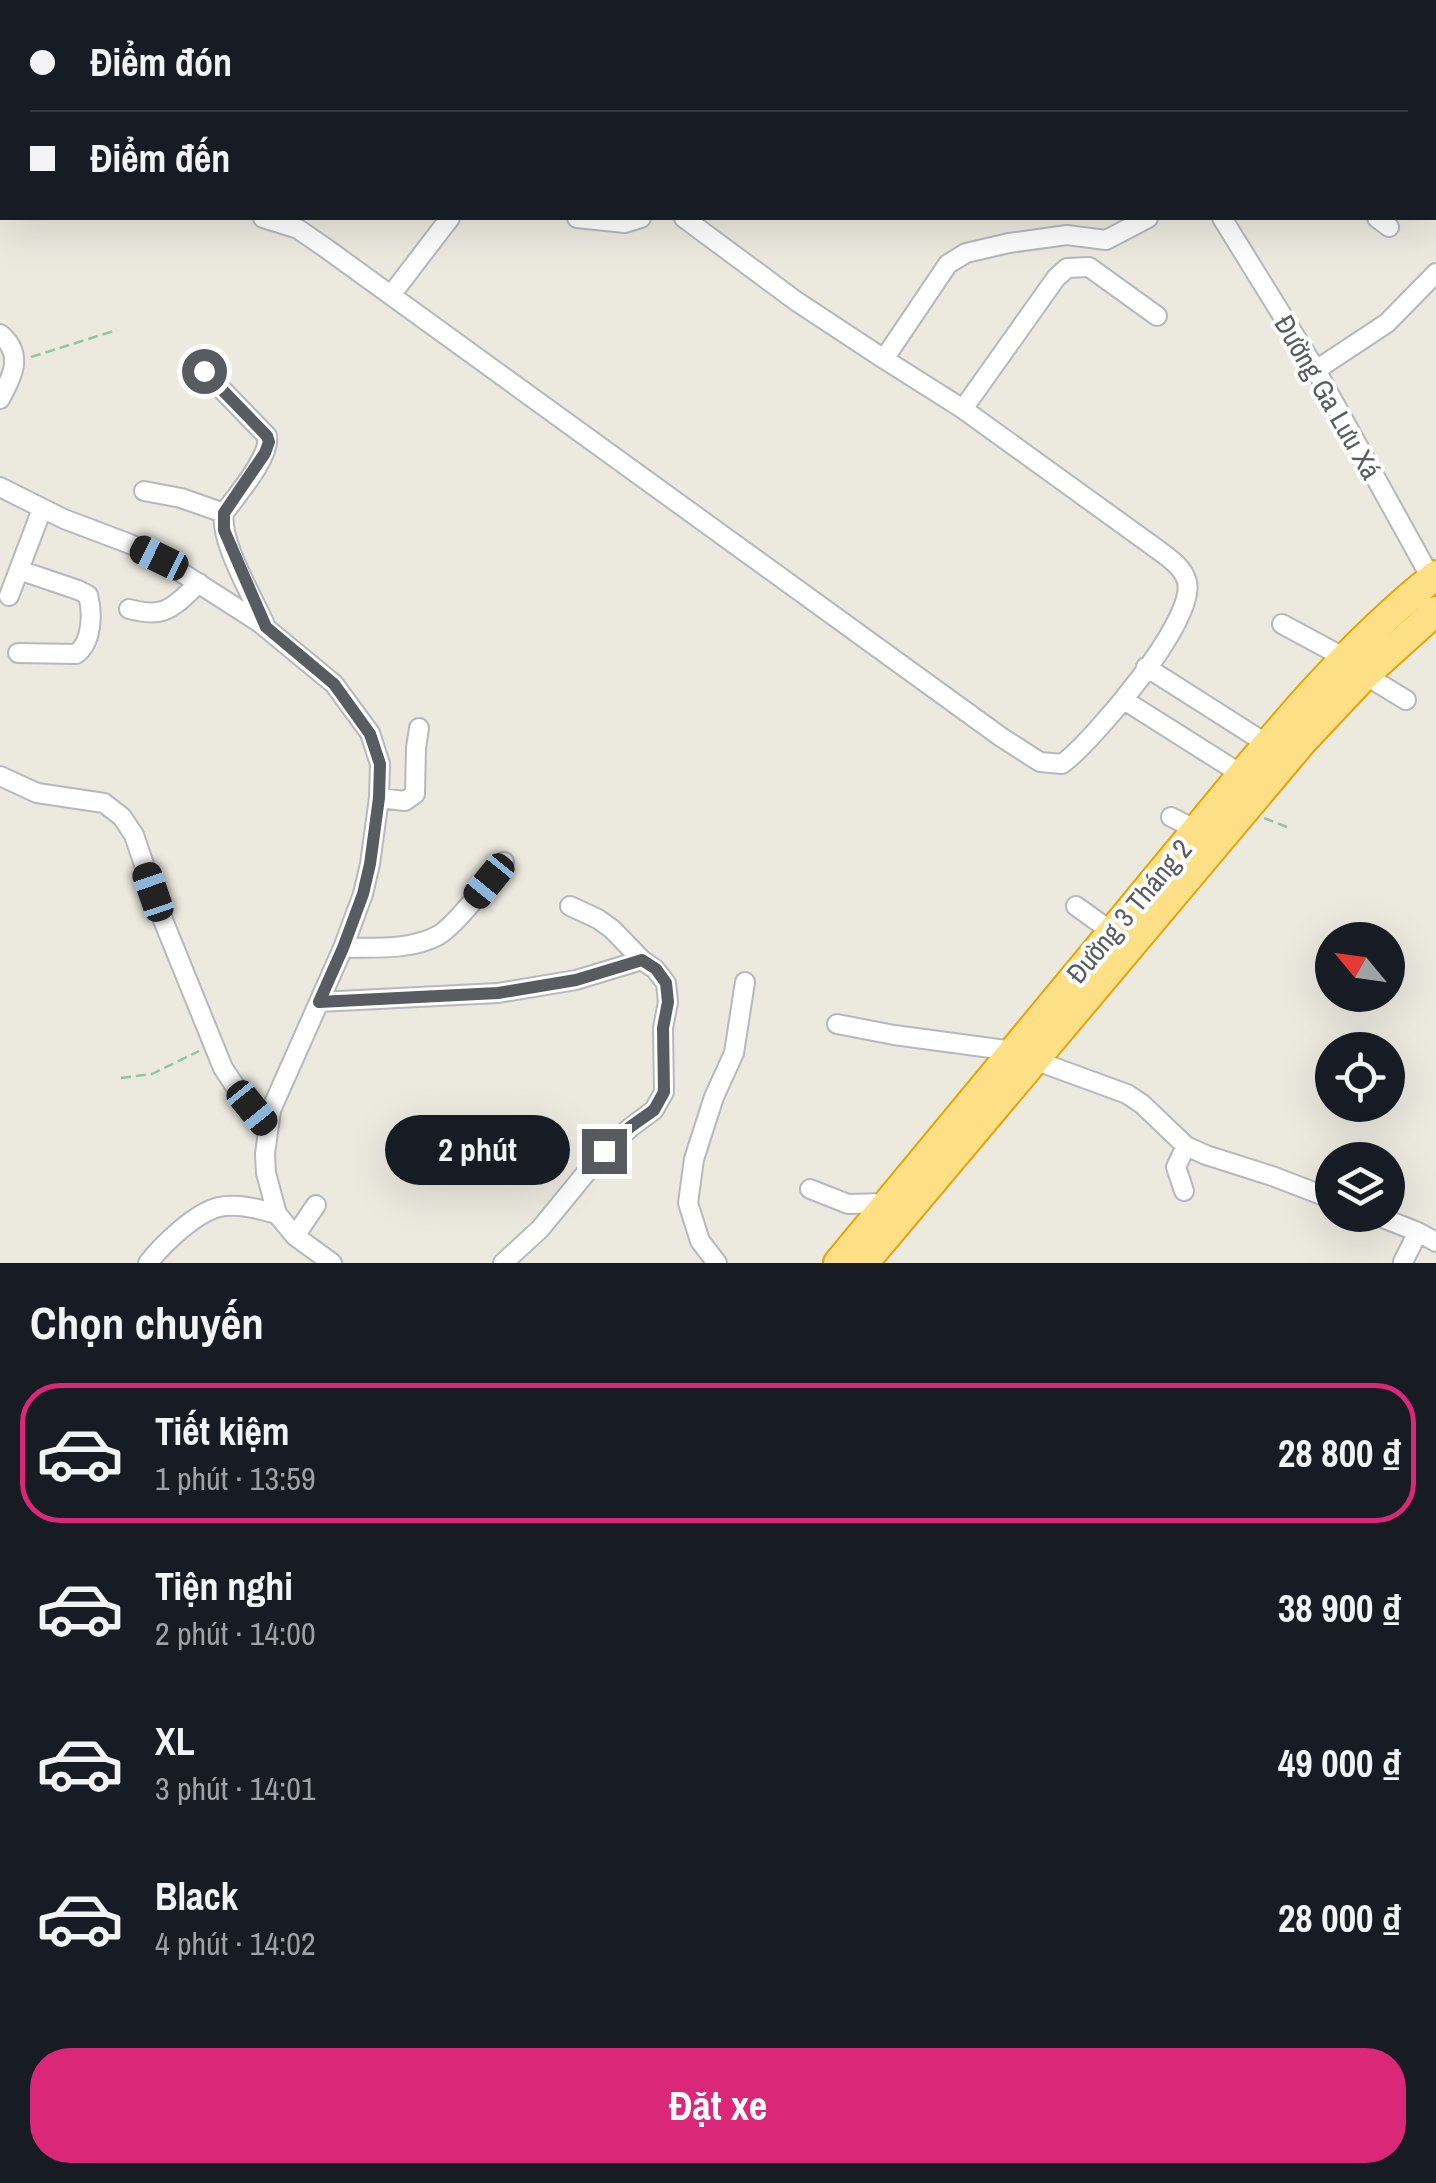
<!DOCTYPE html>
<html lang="vi">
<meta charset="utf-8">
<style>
body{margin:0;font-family:"Archivo Narrow",sans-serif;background:#20242c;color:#f1f3f6;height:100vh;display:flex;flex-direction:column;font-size:38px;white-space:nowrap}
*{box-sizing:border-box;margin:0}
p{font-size:32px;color:#9ea1a6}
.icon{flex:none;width:55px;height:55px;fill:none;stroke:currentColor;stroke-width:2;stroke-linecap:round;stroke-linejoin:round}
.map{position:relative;height:1263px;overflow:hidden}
.panel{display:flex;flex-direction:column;background:#171b24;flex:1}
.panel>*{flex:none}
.banner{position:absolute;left:0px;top:0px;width:1438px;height:220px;box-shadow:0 10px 40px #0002;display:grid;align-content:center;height:220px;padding:0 30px;background:#171b24}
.needle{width:65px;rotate:299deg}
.buttons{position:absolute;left:1315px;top:922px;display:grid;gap:20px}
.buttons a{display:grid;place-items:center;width:90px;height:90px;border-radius:50%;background:#171b24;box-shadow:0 10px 40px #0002;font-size:50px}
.end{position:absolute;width:45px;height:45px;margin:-22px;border:12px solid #585c61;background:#fff;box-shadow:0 0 0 5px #fff}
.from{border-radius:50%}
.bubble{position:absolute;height:70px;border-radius:35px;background:#171b24;box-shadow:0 10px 40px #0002;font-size:32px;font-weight:700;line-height:70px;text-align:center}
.car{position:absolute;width:30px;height:60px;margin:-30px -15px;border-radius:12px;box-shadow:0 0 8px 2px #0007;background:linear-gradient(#222 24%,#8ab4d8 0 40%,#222 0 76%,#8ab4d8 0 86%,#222 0)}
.banner b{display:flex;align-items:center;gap:35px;height:95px;font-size:38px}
.banner b+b{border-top:2px solid #363941}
.banner i{width:25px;height:25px;background:#f1f3f6}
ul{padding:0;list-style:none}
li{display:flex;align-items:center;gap:30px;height:140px;margin:0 20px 15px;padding:0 10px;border:5px solid transparent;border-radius:40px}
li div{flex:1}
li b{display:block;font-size:38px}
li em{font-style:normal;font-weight:700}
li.current{border-color:#db2777}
li>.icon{width:90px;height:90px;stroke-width:1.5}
h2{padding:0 30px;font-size:45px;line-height:120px}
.button{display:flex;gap:20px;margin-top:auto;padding:20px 30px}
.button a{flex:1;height:115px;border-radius:40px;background:#db2777;color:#fff;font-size:40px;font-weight:700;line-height:115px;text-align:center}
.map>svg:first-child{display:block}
</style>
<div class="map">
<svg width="1436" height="1263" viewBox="0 0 1436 1263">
<rect width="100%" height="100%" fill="#ece9df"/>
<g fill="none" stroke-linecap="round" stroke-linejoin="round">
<defs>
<path id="minor" d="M328 0 331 2
M693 0 700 2
M751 0 754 2
M1085 0 1087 2
M411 2 415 0
M591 2 596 0
M724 2 728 0
M949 2 954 0
M1035 2 1040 0
M1388 2V0
M263 218 298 229 327 249 1001 737 1040 762 1062 764C1093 741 1196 621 1187 582 1183 565 1163 554 1150 544L963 409 884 359 948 264 966 253 1009 243 1067 235 1106 240 1148 218
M577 218 625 223 641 218
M684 218 796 301 884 359
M1222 218 1316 370 1431 578
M1377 218 1389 227
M391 295 450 218
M0 334C24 354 13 376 0 399
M1316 370 1387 323 1436 273
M204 371 267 436C271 456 237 495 224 513 219 541 254 599 266 627
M963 409 1056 278 1067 268 1089 267 1157 316
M0 487 64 519 130 544 159 558 260 623 334 684 370 733 380 764 379 798 370 864 363 894 343 948 271 1110 265 1154 266 1173 277 1214 295 1236 332 1263
M144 491 181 498 224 513
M9 596 42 509
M129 609C166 619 173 607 199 583
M1282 624 1343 657
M18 653 76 654C92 643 93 613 88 595L78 590 19 570
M1146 667 1267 744
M1365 675 1406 700
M1124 700 1241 774
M0 776 37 793 104 803 122 817 134 835 163 920 223 1068 237 1089 267 1126
M379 798 405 801 415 794 416 748 419 728
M1171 817 1197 830
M1076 906 1112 932
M343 948C374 947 410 951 439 935 458 923 489 881 504 862
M319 1002 498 993 576 980 642 960
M837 1024 894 1035 1013 1051
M1034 1060 1127 1094 1142 1104 1186 1146 1206 1155 1272 1176 1332 1199
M810 1189 848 1204 887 1203
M1184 1191 1176 1167 1186 1146
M1375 1215 1418 1232 1436 1242
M295 1236 316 1205
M1403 1262 1418 1232
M148 1263C163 1244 195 1213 219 1207 238 1203 259 1209 277 1214
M503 1263 540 1229 604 1151 631 1127 654 1110 664 1092 663 1028 668 1002 666 983 655 969 642 960 612 929 598 919 570 906
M717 1263 700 1241 688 1203 694 1159 714 1097 734 1053 745 982"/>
<path id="highway" d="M838 1263C946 1131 1055 1001 1163 870 1249 767 1330 659 1436 575
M864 1263 1302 742 1365 675 1436 611"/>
</defs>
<use href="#minor" stroke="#b5b8bd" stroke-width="22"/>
<use href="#highway" stroke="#eba300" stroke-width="32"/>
<path stroke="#94c5a2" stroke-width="2.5" stroke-dasharray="10 5" stroke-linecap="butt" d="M79 2 80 0
M31 357 117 330
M1264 818 1287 827
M121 1078 152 1074 199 1051"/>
<use href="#minor" stroke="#fff" stroke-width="18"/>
<use href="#highway" stroke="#fddf85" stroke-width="28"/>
</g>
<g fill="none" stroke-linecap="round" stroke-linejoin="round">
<path stroke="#585c61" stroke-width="12" d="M204 371 267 436 269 442 265 453 224 513V530L266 627 334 684 370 734 380 764 379 798 370 864 363 894 343 948 319 1002 498 993 576 980 642 960 656 969 666 983 668 1002 663 1028 664 1092 654 1110 630 1127 604 1151"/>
</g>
<g text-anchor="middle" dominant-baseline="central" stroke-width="8" stroke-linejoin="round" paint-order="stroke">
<g font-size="28" fill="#585c61" stroke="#fff">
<text transform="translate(1328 397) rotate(60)">Đường Ga Lưu Xá</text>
<text transform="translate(1129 911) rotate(-50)">Đường 3 Tháng 2</text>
</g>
</g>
</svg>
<div class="buttons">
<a><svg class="needle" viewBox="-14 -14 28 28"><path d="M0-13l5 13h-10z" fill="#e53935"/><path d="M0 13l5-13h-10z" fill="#9ea1a6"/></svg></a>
<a><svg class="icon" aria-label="locate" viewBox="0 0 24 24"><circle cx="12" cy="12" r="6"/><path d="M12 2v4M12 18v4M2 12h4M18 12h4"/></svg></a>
<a><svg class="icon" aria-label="layers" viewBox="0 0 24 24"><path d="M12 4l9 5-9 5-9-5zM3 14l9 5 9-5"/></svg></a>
</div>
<i class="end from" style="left:204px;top:371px"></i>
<i class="end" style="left:604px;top:1151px"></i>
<div class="bubble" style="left:385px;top:1115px;width:185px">2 phút</div>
<i class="car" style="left:159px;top:558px;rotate:296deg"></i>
<i class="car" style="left:489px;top:881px;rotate:219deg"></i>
<i class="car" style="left:153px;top:892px;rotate:341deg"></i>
<i class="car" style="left:252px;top:1108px;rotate:141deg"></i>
<div class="banner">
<b><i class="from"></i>Điểm đón</b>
<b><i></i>Điểm đến</b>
</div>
</div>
<section class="panel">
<h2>Chọn chuyến</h2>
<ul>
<li class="current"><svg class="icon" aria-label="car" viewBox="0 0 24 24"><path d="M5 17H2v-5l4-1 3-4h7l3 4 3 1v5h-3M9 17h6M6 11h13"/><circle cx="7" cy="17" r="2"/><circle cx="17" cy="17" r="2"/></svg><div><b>Tiết kiệm</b><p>1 phút · 13:59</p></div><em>28 800 ₫</em></li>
<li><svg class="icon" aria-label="car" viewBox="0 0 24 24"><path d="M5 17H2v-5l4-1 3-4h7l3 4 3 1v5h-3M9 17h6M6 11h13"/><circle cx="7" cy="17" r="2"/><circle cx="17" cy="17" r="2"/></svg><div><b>Tiện nghi</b><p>2 phút · 14:00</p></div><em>38 900 ₫</em></li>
<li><svg class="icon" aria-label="car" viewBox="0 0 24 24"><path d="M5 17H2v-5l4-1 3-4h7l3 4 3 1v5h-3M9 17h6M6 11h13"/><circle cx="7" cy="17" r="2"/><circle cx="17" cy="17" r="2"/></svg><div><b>XL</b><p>3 phút · 14:01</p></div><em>49 000 ₫</em></li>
<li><svg class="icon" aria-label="car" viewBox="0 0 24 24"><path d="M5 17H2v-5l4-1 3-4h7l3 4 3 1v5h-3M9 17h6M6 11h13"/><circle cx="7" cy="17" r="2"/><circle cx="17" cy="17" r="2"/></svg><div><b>Black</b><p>4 phút · 14:02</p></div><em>28 000 ₫</em></li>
</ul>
<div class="button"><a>Đặt xe</a></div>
</section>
